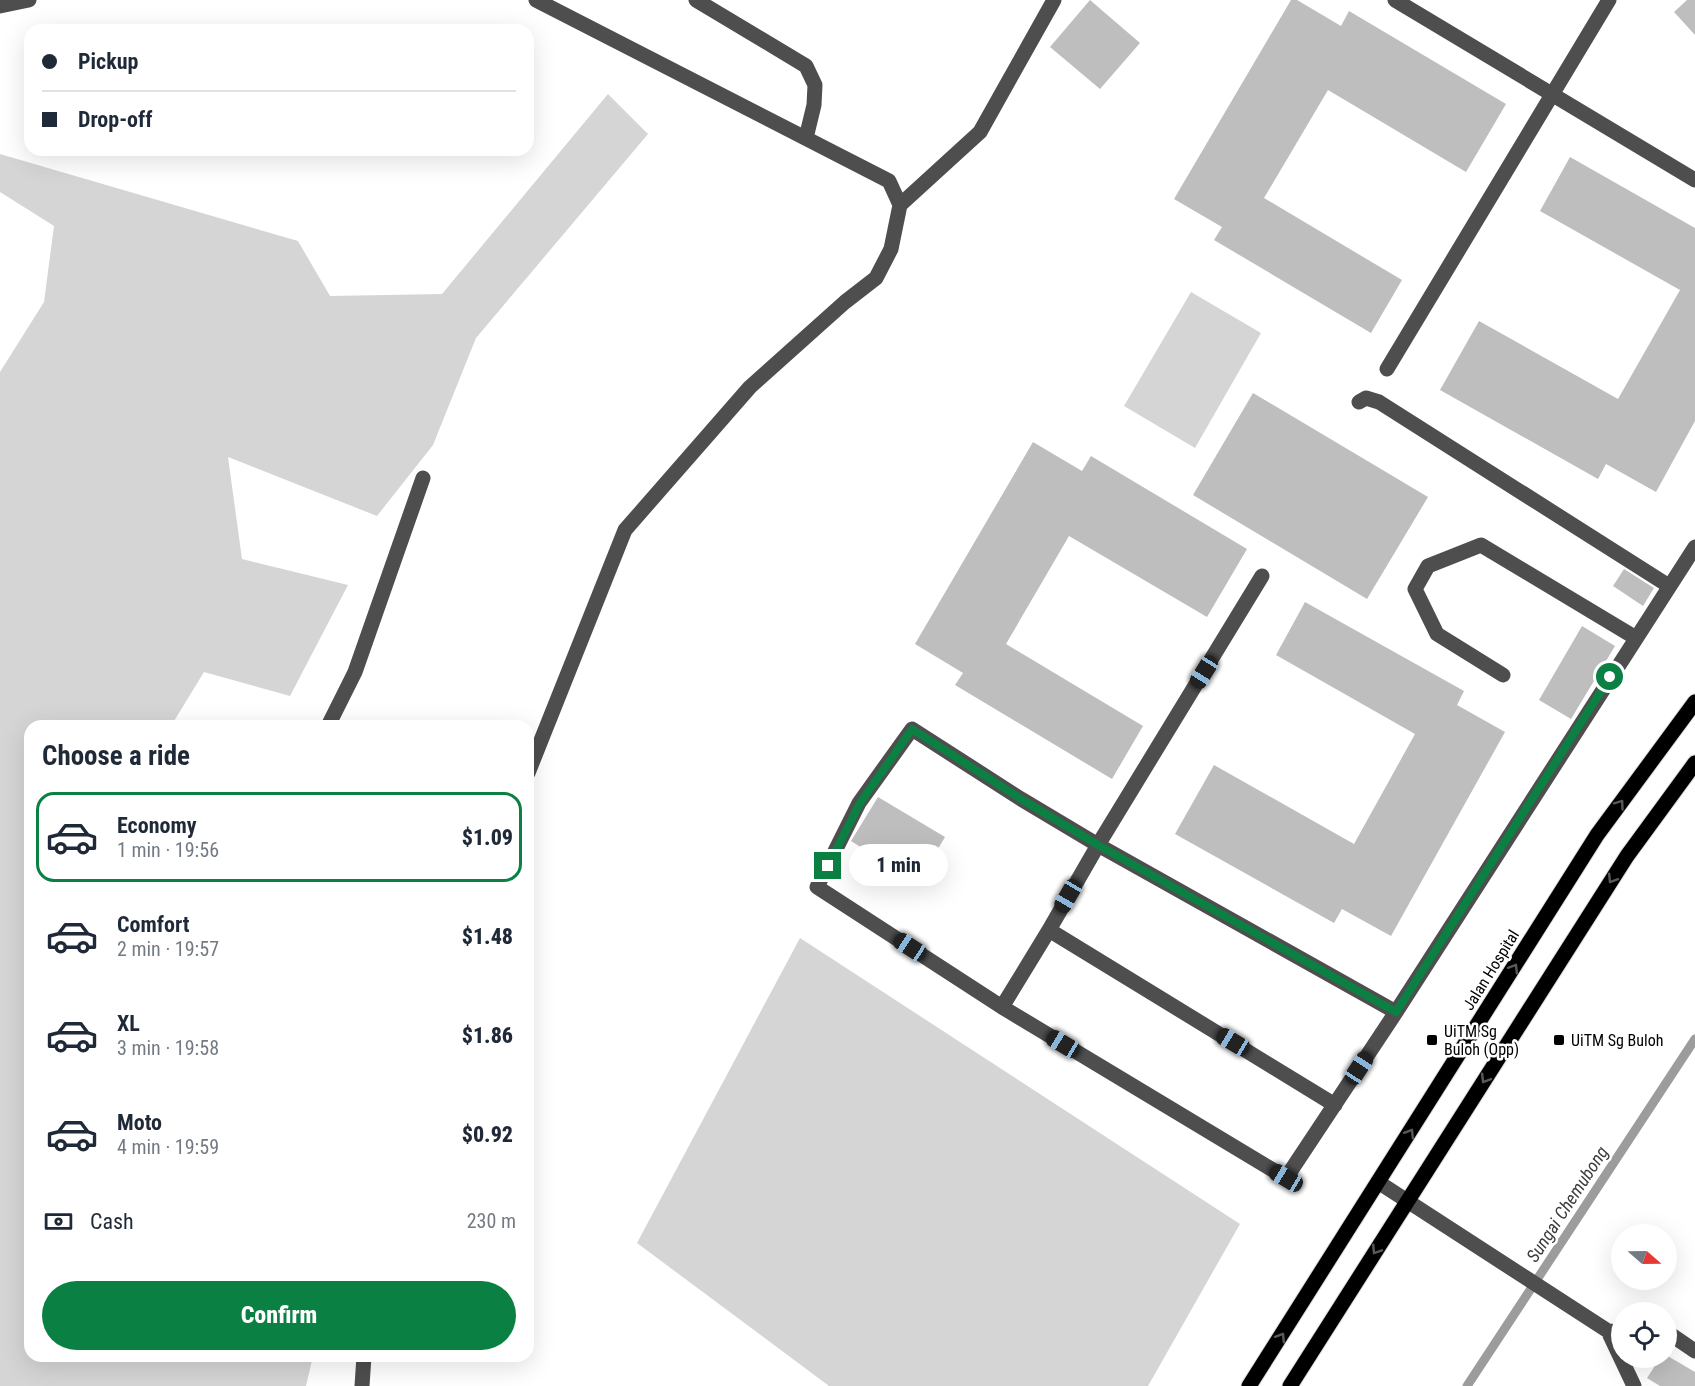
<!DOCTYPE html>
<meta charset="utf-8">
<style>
body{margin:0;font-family:"Roboto Condensed",sans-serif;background:#f2f2f3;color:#1f2937;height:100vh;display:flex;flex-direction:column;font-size:22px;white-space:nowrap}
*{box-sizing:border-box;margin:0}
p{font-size:20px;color:#747a83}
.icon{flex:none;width:33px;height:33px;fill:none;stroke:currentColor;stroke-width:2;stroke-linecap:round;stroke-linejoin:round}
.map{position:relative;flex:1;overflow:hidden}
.side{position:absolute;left:24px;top:720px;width:510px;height:642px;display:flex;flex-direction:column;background:#fff;border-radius:18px;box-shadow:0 6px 24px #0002}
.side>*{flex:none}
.guide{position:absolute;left:24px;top:24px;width:510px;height:132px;border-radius:18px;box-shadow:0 6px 24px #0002;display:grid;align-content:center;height:132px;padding:0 18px;background:#fff}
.needle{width:39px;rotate:110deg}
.controls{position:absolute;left:1611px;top:1224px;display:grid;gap:12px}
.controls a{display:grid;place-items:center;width:66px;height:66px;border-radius:50%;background:#fff;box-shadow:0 6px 24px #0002;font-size:30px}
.end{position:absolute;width:27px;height:27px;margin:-14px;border:8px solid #0b8043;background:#fff;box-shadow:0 0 0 3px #fff}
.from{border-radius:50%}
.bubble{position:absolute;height:42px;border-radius:21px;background:#fff;box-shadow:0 6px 24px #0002;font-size:20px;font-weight:800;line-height:42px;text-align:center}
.car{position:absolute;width:18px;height:36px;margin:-18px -9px;border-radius:8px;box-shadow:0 0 4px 2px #0007;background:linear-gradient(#222 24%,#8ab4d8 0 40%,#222 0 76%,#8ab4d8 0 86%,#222 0)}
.guide b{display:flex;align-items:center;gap:21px;height:57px;font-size:22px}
.guide b+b{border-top:2px solid #e0e1e3}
.guide i{width:15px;height:15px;background:#1f2937}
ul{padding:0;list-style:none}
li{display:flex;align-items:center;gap:18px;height:90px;margin:0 12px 9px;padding:0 6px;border:3px solid transparent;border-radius:18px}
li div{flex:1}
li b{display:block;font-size:22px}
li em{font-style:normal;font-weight:800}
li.selected{border-color:#0b8043}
li>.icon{width:54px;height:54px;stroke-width:1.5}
h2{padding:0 18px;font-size:27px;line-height:72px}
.pay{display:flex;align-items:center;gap:15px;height:66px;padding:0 18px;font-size:22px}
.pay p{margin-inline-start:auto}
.action{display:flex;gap:12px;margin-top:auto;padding:12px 18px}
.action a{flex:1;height:69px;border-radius:36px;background:#0b8043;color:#fff;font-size:24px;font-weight:800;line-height:69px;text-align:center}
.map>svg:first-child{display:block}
</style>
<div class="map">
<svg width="1695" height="1386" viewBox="0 0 1695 1386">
<rect width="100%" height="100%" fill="#fff"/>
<path fill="#d5d5d5" d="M608 94 648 134 476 338 433 445 377 516 228 457 242 559 348 585 290 696 204 672 171 726H30V1356H313L306 1386H0V372L44 302 54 226 0 192V154L298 241 330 296 442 294Z
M1191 292 1261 333 1195 448 1124 406Z
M800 938 1240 1224 1148 1386H829L637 1243Z"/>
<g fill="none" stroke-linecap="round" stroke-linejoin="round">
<path stroke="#9c9c9c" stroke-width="9" d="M1467 1386 1695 1039"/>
</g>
<path fill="#bebebe" d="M1090 0 1140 43 1100 89 1050 47Z
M1291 0H1297L1341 26 1349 11 1506 104 1466 172 1328 90 1264 198 1402 280 1371 333 1214 240 1222 227 1174 199Z
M1687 0H1695V35L1674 12Z
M1570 157 1695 228V421L1656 492 1606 464 1598 479 1440 390 1479 321 1618 399 1680 290 1540 211Z
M1253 393 1428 497 1367 599 1193 495Z
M1033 442 1082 471 1091 456 1247 549 1207 617 1069 536 1006 644 1143 726 1112 779 955 685 963 673 915 644Z
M1624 569 1654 588 1643 606 1613 586Z
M1305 602 1464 691 1457 705 1505 732 1391 936 1342 909 1334 923 1175 834 1214 765 1354 844 1415 734 1276 655Z
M1582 626 1615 646 1571 719 1539 700Z
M878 797 945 837 918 883 851 841Z
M1666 1355 1695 1372V1386H1660L1647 1378 1660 1358H1666Z"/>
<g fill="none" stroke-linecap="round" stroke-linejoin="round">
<defs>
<path id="major" d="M1249 1386 1597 835 1695 702
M1290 1386 1627 856 1695 763"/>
</defs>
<use href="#major" stroke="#dbdbdb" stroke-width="17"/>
<path stroke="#4e4e4e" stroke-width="15" d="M696 0 806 66 815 85 814 105 806 138
M1395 0 1695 180
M0 6 29 0
M900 205 980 132 1054 0
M1387 369 1609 0
M1359 402 1366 398 1379 402 1669 586
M1503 675 1437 634 1415 589 1428 566 1481 545 1636 638
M328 726 355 672 423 478
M528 773 625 530 750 387 845 302 876 278 891 249 900 205 889 181 536 0
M1049 930 1098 845 1262 576
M1002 1007 1049 930 1335 1105
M1396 1012 1098 845 1021 799 912 729 859 803 817 887 1002 1007 1286 1178 1396 1012 1695 547
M1378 1182 1608 1331 1622 1332
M1608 1331 1634 1386
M1666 1334H1670L1695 1351
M362 1386 364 1356"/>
<use href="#major" stroke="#000" stroke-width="15"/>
</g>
<defs><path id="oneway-chevron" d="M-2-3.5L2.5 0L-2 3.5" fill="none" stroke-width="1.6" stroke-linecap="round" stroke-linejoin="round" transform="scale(1.5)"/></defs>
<g stroke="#595959">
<use href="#oneway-chevron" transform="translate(1620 804) rotate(-54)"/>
<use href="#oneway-chevron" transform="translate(1612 879) rotate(122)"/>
<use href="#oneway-chevron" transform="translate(1514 968) rotate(-58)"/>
<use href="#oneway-chevron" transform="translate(1485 1079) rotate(122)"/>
<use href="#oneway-chevron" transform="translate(1410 1133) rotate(-58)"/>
<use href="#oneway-chevron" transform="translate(1376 1250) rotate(123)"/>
<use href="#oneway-chevron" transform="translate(1281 1337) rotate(-58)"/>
</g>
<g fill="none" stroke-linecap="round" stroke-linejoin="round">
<path stroke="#0b8043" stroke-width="8" d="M828 866 860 803 912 729 1021 799 1098 845 1396 1012 1610 677"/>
</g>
<g fill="#000" stroke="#fff" stroke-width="2">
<rect x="1426" y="1034" width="12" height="12" rx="3"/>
<rect x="1553" y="1034" width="12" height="12" rx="3"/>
</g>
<g text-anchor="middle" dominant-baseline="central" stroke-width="5" stroke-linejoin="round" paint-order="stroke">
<g font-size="16" fill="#000" stroke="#fff">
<text transform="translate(1491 970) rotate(-58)">Jalan Hospital</text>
</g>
<g font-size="16" fill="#000" stroke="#fff" text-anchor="start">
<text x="1444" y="1031">UiTM Sg<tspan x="1444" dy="18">Buloh (Opp)</tspan></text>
<text x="1571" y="1040">UiTM Sg Buloh</text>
</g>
<g font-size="18" font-style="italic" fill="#3d3d3d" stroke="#fff">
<text transform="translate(1567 1204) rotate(-57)">Sungai Chemubong</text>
</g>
</g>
</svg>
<div class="controls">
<a><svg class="needle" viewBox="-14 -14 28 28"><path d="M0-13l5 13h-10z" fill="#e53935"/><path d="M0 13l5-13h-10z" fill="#747a83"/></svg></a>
<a><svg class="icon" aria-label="locate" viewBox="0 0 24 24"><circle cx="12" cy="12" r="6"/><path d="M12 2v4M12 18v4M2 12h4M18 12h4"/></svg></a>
</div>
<i class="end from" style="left:1610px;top:677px"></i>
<i class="end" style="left:828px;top:866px"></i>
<div class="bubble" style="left:849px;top:844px;width:99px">1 min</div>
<i class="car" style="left:1204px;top:672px;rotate:212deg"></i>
<i class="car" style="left:1068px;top:896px;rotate:210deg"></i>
<i class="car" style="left:910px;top:947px;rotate:303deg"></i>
<i class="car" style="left:1233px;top:1042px;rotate:301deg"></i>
<i class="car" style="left:1063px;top:1044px;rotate:301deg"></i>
<i class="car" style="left:1359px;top:1068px;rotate:33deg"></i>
<i class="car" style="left:1286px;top:1178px;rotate:301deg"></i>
<div class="guide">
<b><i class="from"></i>Pickup</b>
<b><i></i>Drop-off</b>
</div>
<section class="side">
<h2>Choose a ride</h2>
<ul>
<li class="selected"><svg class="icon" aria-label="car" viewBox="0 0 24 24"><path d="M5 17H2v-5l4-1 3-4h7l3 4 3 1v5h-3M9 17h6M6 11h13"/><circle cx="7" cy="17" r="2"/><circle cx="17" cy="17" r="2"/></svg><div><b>Economy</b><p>1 min · 19:56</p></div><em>$1.09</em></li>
<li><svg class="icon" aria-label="car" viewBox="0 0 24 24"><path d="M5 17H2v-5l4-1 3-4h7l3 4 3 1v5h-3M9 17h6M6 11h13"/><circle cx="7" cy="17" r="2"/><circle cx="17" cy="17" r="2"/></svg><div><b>Comfort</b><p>2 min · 19:57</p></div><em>$1.48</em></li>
<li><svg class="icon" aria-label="car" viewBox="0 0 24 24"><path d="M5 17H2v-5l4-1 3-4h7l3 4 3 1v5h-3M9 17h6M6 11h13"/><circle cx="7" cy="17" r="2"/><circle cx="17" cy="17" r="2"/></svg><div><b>XL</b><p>3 min · 19:58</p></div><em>$1.86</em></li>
<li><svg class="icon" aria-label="car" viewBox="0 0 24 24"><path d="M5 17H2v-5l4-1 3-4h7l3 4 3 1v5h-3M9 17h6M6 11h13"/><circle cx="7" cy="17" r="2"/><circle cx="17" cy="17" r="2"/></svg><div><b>Moto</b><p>4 min · 19:59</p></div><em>$0.92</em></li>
</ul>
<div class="pay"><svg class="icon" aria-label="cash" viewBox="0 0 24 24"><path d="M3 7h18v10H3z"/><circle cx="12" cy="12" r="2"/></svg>Cash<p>230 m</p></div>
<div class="action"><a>Confirm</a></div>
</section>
</div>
